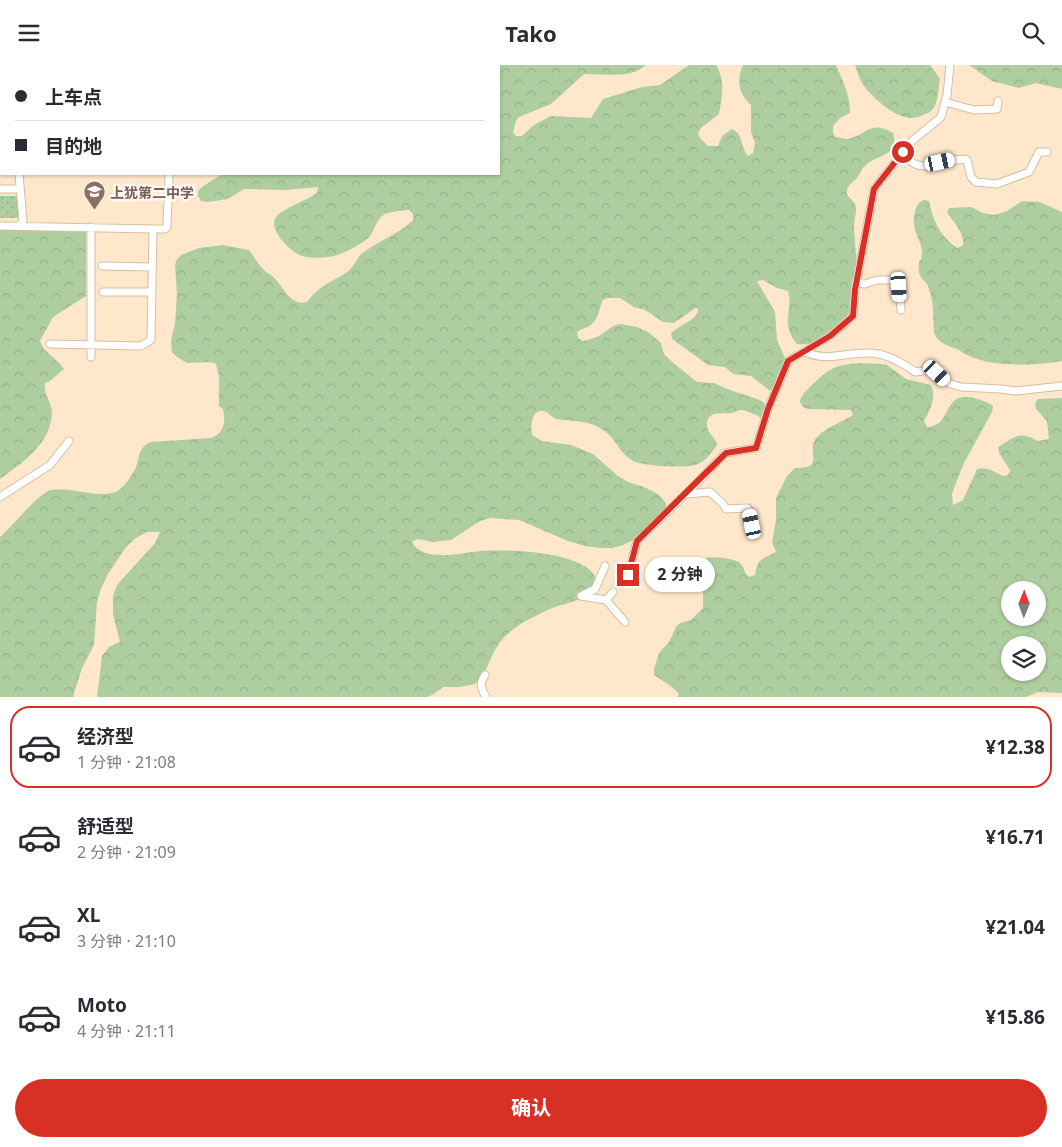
<!DOCTYPE html>
<html lang="zh">
<meta charset="utf-8">
<style>
body{margin:0;font-family:"Noto Sans","Noto Sans SC",sans-serif;background:#f7f7f7;color:#2b2b33;height:100vh;display:flex;flex-direction:column;font-size:19px;white-space:nowrap}
*{box-sizing:border-box;margin:0}
p{font-size:16px;color:#7c7c81}
.icon{flex:none;width:28px;height:28px;fill:none;stroke:currentColor;stroke-width:2;stroke-linecap:round;stroke-linejoin:round}
.map{position:relative;height:632px;overflow:hidden}
.panel{display:flex;flex-direction:column;background:#fff;flex:1}
.panel>*{flex:none}
.guide{position:absolute;left:0px;top:0px;width:500px;height:110px;box-shadow:0 1px 4px #0004;display:grid;align-content:center;height:110px;padding:0 15px;background:#fff}
.needle{width:32px;rotate:1deg}
.buttons{position:absolute;left:1001px;top:516px;display:grid;gap:10px}
.buttons a{display:grid;place-items:center;width:45px;height:45px;border-radius:50%;background:#fff;box-shadow:0 1px 4px #0004;font-size:25px}
.end{position:absolute;width:22px;height:22px;margin:-11px;border:6px solid #d93025;background:#fff;box-shadow:0 0 0 2px #fff}
.from{border-radius:50%}
.bubble{position:absolute;height:35px;border-radius:18px;background:#fff;box-shadow:0 1px 4px #0004;font-size:16px;font-weight:700;line-height:35px;text-align:center}
.car{position:absolute;width:15px;height:30px;margin:-15px -8px;border-radius:6px;box-shadow:0 0 4px 1px #0007;background:linear-gradient(#fff 24%,#345 0 40%,#fff 0 76%,#345 0 86%,#fff 0)}
.guide b{display:flex;align-items:center;gap:18px;height:48px;font-size:19px}
.guide b+b{border-top:1px solid #e1e1e2}
.guide i{width:12px;height:12px;background:#2b2b33}
ul{padding:9px 0 0;list-style:none}
li{display:flex;align-items:center;gap:15px;height:82px;margin:0 10px 8px;padding:0 5px;border:2px solid transparent;border-radius:20px}
li div{flex:1}
li b{display:block;font-size:19px}
li em{font-style:normal;font-weight:700}
li.on{border-color:#d93025}
li>.icon{width:45px;height:45px;stroke-width:1.5}
.cta{display:flex;gap:10px;margin-top:auto;padding:10px 15px}
.cta a{flex:1;height:58px;border-radius:30px;background:#d93025;color:#fff;font-size:20px;font-weight:700;line-height:58px;text-align:center}
header{display:flex;justify-content:space-between;align-items:center;height:65px;padding:0 15px;background:#fff;font-size:22px;font-weight:700}
.map>svg:first-child{display:block}
</style>
<header><svg class="icon" aria-label="menu" viewBox="0 0 24 24"><path d="M4 6h16M4 12h16M4 18h16"/></svg>Tako<svg class="icon" aria-label="search" viewBox="0 0 24 24"><circle cx="10" cy="10" r="6"/><path d="M15 15l6 6"/></svg></header>
<div class="map">
<svg width="1062" height="632" viewBox="0 0 1062 632">
<defs>
<pattern id="grass-dots" width="8" height="8" patternUnits="userSpaceOnUse" patternTransform="scale(1.25)"><rect width="8" height="8" fill="#aecea0"/><path d="M2 2h.1M6 6h.1" fill="none" stroke="#97b18a" stroke-width="1.8" stroke-linecap="round"/></pattern>
<pattern id="forest-crowns" width="20" height="18" patternUnits="userSpaceOnUse" patternTransform="scale(1.25)"><rect width="20" height="18" fill="#aecea0"/><path d="M2 6a3 3 0 1 1 6 0M12 15a3 3 0 1 1 6 0" fill="none" stroke="#97b18a"/></pattern>
</defs>
<rect width="100%" height="100%" fill="#fee7cb"/>
<path fill="url(#grass-dots)" d="M0 131H18V153H0Z"/>
<path fill="url(#forest-crowns)" fill-rule="evenodd" d="M29 0H239L24 1Z
M395 0H646C632 14 602 9 584 9L551 39 519 52 516 56 513 67 516 71H522L534 60 551 51 591 53 603 34 642 22 660 20 689 0H716C726 16 722 32 719 49L701 63 698 68 700 73 708 81H718L722 71 732 64C744 69 740 82 748 91L753 88 755 78 751 67V40C739 30 736 14 743 0H836C842 14 851 32 850 48L840 53 833 61V67L835 72C839 72 844 74 847 74 867 71 869 54 893 68 900 92 876 89 865 101 861 104 860 110 856 114 850 119 846 122 847 130 861 143 855 144 854 161 854 167 855 174 855 180 857 204 866 248 845 265 841 268 835 270 831 272 820 277 810 280 797 279 779 256 794 247 788 226L777 223 763 215 757 216 775 247 777 275 785 293V305L779 326 769 325 751 311 733 309 725 302 708 300 672 274 671 268C680 260 692 257 698 247L697 242 674 258 663 257 645 245 634 242 620 233H608L603 235C599 243 599 253 592 259 588 263 582 263 577 267L578 273 583 276 588 275 599 271 613 261 620 259 637 262 648 267 661 278 664 289 671 296 697 317 714 318 730 325 757 334 762 336 769 345 764 354C757 351 749 346 742 345 737 345 736 348 731 348 721 349 707 345 707 360 707 369 716 372 717 380 712 387 706 396 698 399 687 404 644 401 633 396 620 389 617 376 607 368 604 365 598 362 594 360 581 355 568 356 556 354 551 352 550 349 546 347 532 340 530 362 532 370L542 376 571 380 593 389 618 411 628 417 644 422 658 429 666 438V444L665 449 657 463 623 480 612 483H601L585 481 568 476 519 455 490 453 480 456 451 475 434 477 417 474 412 477C423 498 461 488 480 486 507 484 570 486 591 506 594 509 596 514 597 519 589 535 570 537 555 542 544 546 534 552 524 557 514 563 504 571 498 580 489 593 488 607 475 619L459 622H443L434 629 427 632H97L102 591 109 582 120 577 113 549V531L117 520 155 478 160 467H147L136 473 126 482 108 509 100 526 97 537 94 580 82 603 73 632H0V472C13 461 37 429 51 425 71 421 100 435 117 426 125 422 132 410 136 402 140 391 138 382 151 377L211 373C224 368 226 357 223 344L219 341V311L216 299 211 297 187 298 177 292 172 287 171 275 175 258 177 229 175 200 177 194 181 190 199 183 223 180 249 185C254 191 257 198 263 204 265 207 269 208 272 211 283 220 290 242 307 237 320 220 330 218 347 207 355 202 356 192 364 187 380 175 399 169 413 155V149L409 145C401 146 388 146 382 151 377 155 374 165 370 171 365 177 345 188 337 190 328 193 311 194 302 191 290 187 262 160 280 148 292 140 305 136 317 128L318 122 286 125 244 124 228 134 208 137 201 136 198 131V126L202 122 222 109H499V1H393Z
M855 0H930L940 14C938 23 939 36 933 44 931 47 927 49 923 50 904 61 880 39 867 25 861 18 858 9 855 0Z
M969 0H1062V24L1036 18 1019 23 992 16Z
M924 135 929 136C933 156 940 172 958 183L963 180C964 168 955 158 947 148L949 143 971 142 983 148 994 150 1007 146 1022 136 1040 137 1062 147V296C1036 301 993 302 969 291 965 289 962 287 959 285 949 281 939 279 934 268 933 254 934 237 929 224 925 210 917 219 919 196L921 195C924 184 920 178 916 168 912 158 913 138 924 135Z
M0 163 86 164V231L53 252 40 276 44 284 60 299 64 304 50 316 45 318C43 330 52 337 52 348 51 379 22 398 0 414Z
M859 298 882 299 887 300 906 314 931 320C937 332 930 345 924 356L927 362C947 360 944 344 955 335 964 328 985 335 993 341L992 347 964 398 956 418 952 429 953 440 963 435 977 404C987 401 994 407 1003 411L1008 410 1010 405 999 388 998 382C1015 372 1019 365 1038 376L1049 374 1047 356 1036 344 1035 338 1038 334 1062 333V628L1038 627 1026 632H677L679 629 672 622 654 610V604L659 588 669 577 676 562 680 558 691 555 703 543V519L694 512 692 506C696 501 700 496 707 493 712 491 738 494 741 499 745 504 744 508 749 512L755 510C757 494 762 494 776 487L772 477 776 455V433L787 411 795 403C828 404 803 385 818 371 827 362 842 357 853 350L851 345 808 344 803 342 800 337C801 330 806 326 811 321 830 303 832 301 859 298ZM1010 525H1038V552H1010ZM1010 580H1038V608H1010Z"/>
<g fill="none" stroke-linecap="round" stroke-linejoin="round">
<defs>
<path id="minor" d="M945 37 974 45 997 44 998 36
M903 87C907 91 910 97 915 99 928 106 950 91 967 95L971 112 976 117 997 119 1029 107 1039 87H1047
M19 109 23 156 19 161
M0 124H20
M0 161 153 164
M102 201 152 202
M856 218 865 219 877 215H893L899 222 901 245
M103 227H152
M50 279 141 281 151 275 153 164H165L167 162 169 109
M804 286C825 298 847 287 869 288 879 288 890 292 899 297 905 300 911 303 915 307L930 305 937 308 948 318 961 322 1001 324 1016 326 1062 321
M91 292V162
M686 429 710 427 723 439 726 444 748 443 752 459
M0 432 50 400 69 376
M605 501 595 524 581 531 606 535
M628 510 637 476 695 420 725 388 756 383 768 344 788 296 830 271 853 251 855 225 874 124 912 76 941 52 947 30 950 0
M613 527 606 535 625 557
M485 610C479 619 481 623 486 632"/>
</defs>
<use href="#minor" stroke="#d5bfa4" stroke-width="9"/>
<use href="#minor" stroke="#fff" stroke-width="7"/>
</g>
<g fill="none" stroke-linecap="round" stroke-linejoin="round">
<path stroke="#d93025" stroke-width="6" d="M628 510 637 476 726 388 756 383 768 344 788 296 830 271 853 251 855 225 874 124 903 87"/>
</g>
<defs>
<symbol id="school-pin" viewBox="-11 -11 22 30"><path d="M0 17L-7.5 6A9.5 9.5 0 1 1 7.5 6Z" fill="#8d6e63" stroke="#fcf7f2"/><path d="M0-5L7-2L0 1L-7-2ZM-4 1L0 2.5L4 1V4Q0 6-4 4Z" fill="#fff"/></symbol>
</defs>
<g fill-rule="evenodd">
<use href="#school-pin" x="82" y="114" width="25" height="34"/>
</g>
<g text-anchor="middle" dominant-baseline="central" stroke-width="5" stroke-linejoin="round" paint-order="stroke">
<g font-size="14" font-weight="bold" fill="#785e54" stroke="#fcf7f2" text-anchor="start">
<text x="110" y="127">上犹第二中学</text>
</g>
</g>
</svg>
<div class="buttons">
<a><svg class="needle" viewBox="-14 -14 28 28"><path d="M0-13l5 13h-10z" fill="#e53935"/><path d="M0 13l5-13h-10z" fill="#7c7c81"/></svg></a>
<a><svg class="icon" aria-label="layers" viewBox="0 0 24 24"><path d="M12 4l9 5-9 5-9-5zM3 14l9 5 9-5"/></svg></a>
</div>
<i class="end from" style="left:903px;top:87px"></i>
<i class="end" style="left:628px;top:510px"></i>
<div class="bubble" style="left:645px;top:492px;width:70px">2 分钟</div>
<i class="car" style="left:940px;top:97px;rotate:78deg"></i>
<i class="car" style="left:899px;top:222px;rotate:176deg"></i>
<i class="car" style="left:937px;top:308px;rotate:133deg"></i>
<i class="car" style="left:752px;top:459px;rotate:348deg"></i>
<div class="guide">
<b><i class="from"></i>上车点</b>
<b><i></i>目的地</b>
</div>
</div>
<section class="panel">
<ul>
<li class="on"><svg class="icon" aria-label="car" viewBox="0 0 24 24"><path d="M5 17H2v-5l4-1 3-4h7l3 4 3 1v5h-3M9 17h6M6 11h13"/><circle cx="7" cy="17" r="2"/><circle cx="17" cy="17" r="2"/></svg><div><b>经济型</b><p>1 分钟 · 21:08</p></div><em>¥12.38</em></li>
<li><svg class="icon" aria-label="car" viewBox="0 0 24 24"><path d="M5 17H2v-5l4-1 3-4h7l3 4 3 1v5h-3M9 17h6M6 11h13"/><circle cx="7" cy="17" r="2"/><circle cx="17" cy="17" r="2"/></svg><div><b>舒适型</b><p>2 分钟 · 21:09</p></div><em>¥16.71</em></li>
<li><svg class="icon" aria-label="car" viewBox="0 0 24 24"><path d="M5 17H2v-5l4-1 3-4h7l3 4 3 1v5h-3M9 17h6M6 11h13"/><circle cx="7" cy="17" r="2"/><circle cx="17" cy="17" r="2"/></svg><div><b>XL</b><p>3 分钟 · 21:10</p></div><em>¥21.04</em></li>
<li><svg class="icon" aria-label="car" viewBox="0 0 24 24"><path d="M5 17H2v-5l4-1 3-4h7l3 4 3 1v5h-3M9 17h6M6 11h13"/><circle cx="7" cy="17" r="2"/><circle cx="17" cy="17" r="2"/></svg><div><b>Moto</b><p>4 分钟 · 21:11</p></div><em>¥15.86</em></li>
</ul>
<div class="cta"><a>确认</a></div>
</section>
